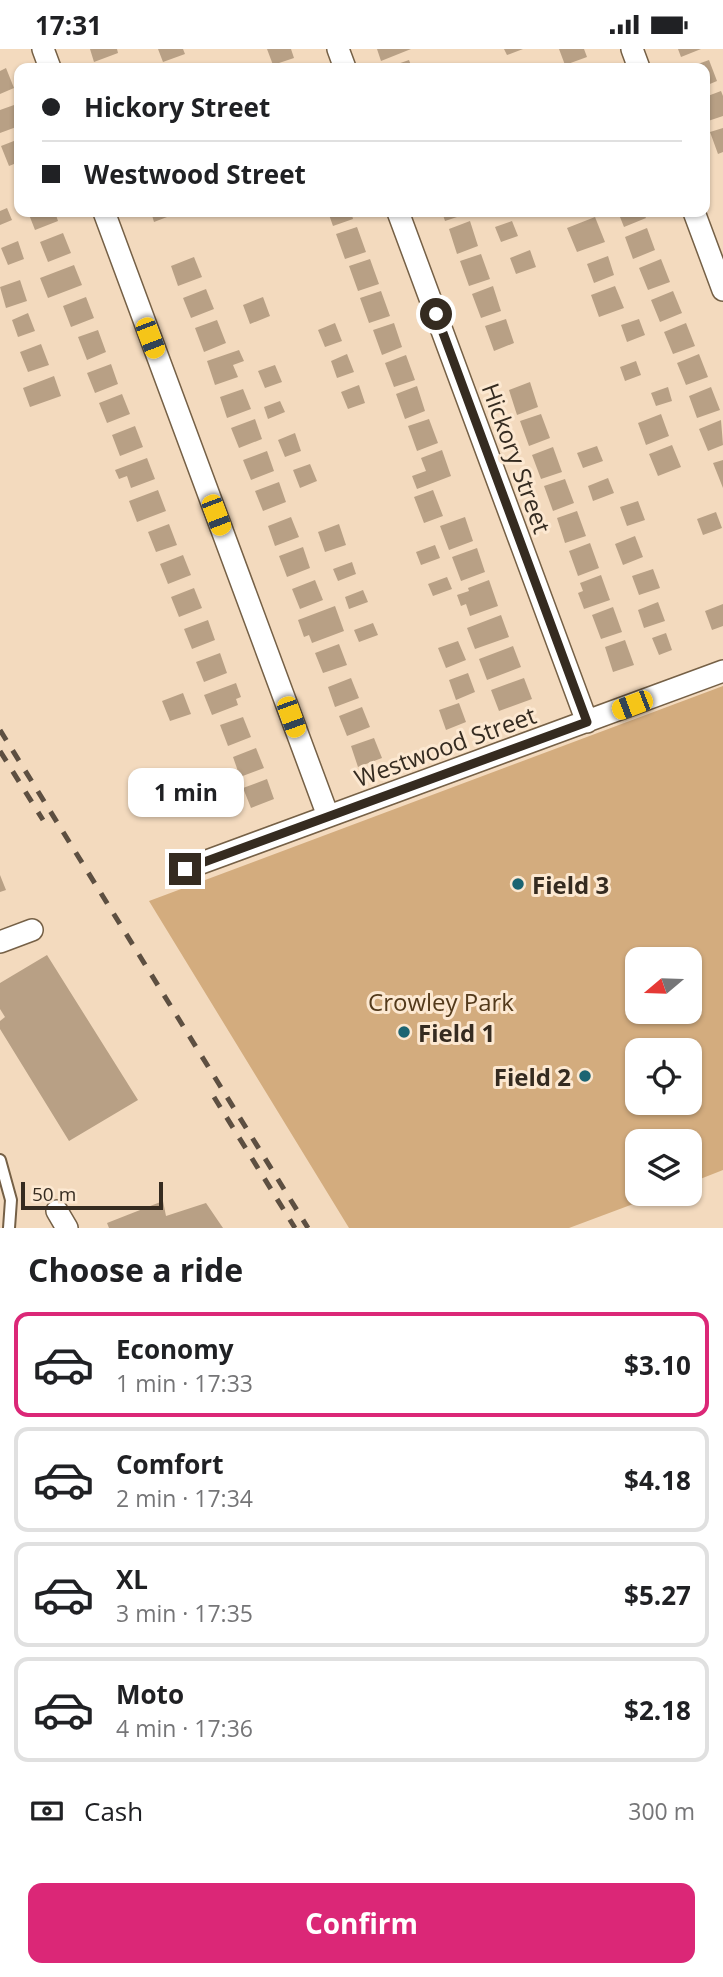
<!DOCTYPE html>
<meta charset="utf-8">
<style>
body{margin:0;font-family:"Open Sans",sans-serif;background:#f6f6f6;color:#202124;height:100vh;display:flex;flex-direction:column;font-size:26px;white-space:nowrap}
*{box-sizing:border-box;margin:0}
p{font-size:23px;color:#757577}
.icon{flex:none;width:38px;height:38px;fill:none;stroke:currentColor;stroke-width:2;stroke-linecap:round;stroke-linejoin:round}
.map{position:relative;height:1179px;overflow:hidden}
.drawer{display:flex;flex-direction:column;background:#fff;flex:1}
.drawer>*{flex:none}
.banner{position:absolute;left:14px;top:14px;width:696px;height:154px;border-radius:14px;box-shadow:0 2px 5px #0004;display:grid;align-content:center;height:154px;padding:0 28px;background:#fff}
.needle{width:46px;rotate:251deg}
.fabs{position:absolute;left:625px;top:898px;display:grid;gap:14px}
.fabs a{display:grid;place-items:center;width:77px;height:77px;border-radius:14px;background:#fff;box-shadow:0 2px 5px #0004;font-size:35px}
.scale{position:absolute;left:21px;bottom:18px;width:142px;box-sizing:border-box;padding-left:7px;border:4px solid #352b20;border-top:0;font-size:19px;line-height:24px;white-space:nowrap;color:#352b20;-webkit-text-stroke:5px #fce8d1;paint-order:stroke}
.end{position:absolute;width:32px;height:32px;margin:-16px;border:9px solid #352b20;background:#fff;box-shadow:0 0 0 4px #fff}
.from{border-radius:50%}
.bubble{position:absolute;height:49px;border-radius:14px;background:#fff;box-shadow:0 2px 5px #0004;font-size:23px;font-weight:700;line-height:49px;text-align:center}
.car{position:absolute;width:21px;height:42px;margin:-21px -10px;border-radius:9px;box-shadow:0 0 5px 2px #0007;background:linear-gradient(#f5c518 24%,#345 0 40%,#f5c518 0 76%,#345 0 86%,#f5c518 0)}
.banner b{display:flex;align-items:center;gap:24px;height:66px;font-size:26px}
.banner b+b{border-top:2px solid #e0e0e0}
.banner i{width:18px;height:18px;background:#202124}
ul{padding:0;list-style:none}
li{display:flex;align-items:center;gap:21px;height:105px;margin:0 14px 10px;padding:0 14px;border:4px solid #e0e0e0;border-radius:14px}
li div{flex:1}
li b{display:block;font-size:26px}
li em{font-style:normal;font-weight:700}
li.on{border-color:#db2777}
li>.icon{width:63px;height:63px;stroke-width:1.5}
h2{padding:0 28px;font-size:32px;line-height:84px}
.pay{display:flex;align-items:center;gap:18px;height:77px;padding:0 28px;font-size:26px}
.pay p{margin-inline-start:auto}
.primary-button{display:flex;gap:14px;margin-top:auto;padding:14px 28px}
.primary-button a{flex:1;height:80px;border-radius:14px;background:#db2777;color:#fff;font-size:28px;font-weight:700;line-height:80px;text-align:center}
.status{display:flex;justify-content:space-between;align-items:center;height:49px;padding:0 35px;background:#fff;direction:ltr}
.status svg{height:19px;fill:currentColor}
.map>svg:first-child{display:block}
</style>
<div class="status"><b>17:31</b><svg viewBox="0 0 49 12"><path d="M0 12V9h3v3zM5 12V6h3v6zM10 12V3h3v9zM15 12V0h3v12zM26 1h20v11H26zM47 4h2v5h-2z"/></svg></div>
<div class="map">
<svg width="723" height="1179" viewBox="0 0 723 1179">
<rect width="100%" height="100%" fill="#f3dabe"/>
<path fill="#d3ac7e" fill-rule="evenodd" d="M723 637V1121L690 1134V1092H637V1144L660 1145 569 1179H349L149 852ZM637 910H690V962H637ZM690 1001V1054H637V1001Z"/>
<path fill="#b8a085" d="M90 0H117L118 4 94 13Z
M158 0H183L185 5 163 13Z
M267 0H291L294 9 273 16Z
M377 0H411L381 12Z
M504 0H523L507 6Z
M559 0H584L587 8 565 16Z
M678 0H701L681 8Z
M409 11 412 19H386Z
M709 11 717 32 705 37V19H687Z
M6 19 14 39 0 45V22Z
M721 42 723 47V67L705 73V48Z
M14 56 19 70V77L0 84V61Z
M723 79V103L718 105 710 83Z
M19 90V113L9 117 1 97Z
M7 159 12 171 0 176V162Z
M28 163H55L58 172 35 181Z
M151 163H180L154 173Z
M328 163H351L353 170 333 177Z
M442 163H466V165L445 172Z
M618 163H643L646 169 624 178Z
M595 168 605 193 577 203 567 179Z
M470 172 478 197 457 205 449 180Z
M512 172 518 187 501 193 495 178Z
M357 178 366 203 345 210 336 185Z
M647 179 655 201 633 210 625 188Z
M63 184 71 204 48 213 40 193Z
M18 192 24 210 8 216 1 199Z
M530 201 536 218 516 225 510 209Z
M481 205 490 230 469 237 460 212Z
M608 207 614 226 594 234 587 215Z
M194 208 202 228 178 237 171 217Z
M370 210 379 235 358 242 349 217Z
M661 210 670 233 648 241 639 219Z
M74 216 82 236 48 249 40 229Z
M20 231 27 252 6 259 0 238Z
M493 237 501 262 481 269 472 245Z
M615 237 624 259 599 268 591 246Z
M206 240 214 260 191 269 183 249Z
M381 242 390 267 369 274 360 249Z
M673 242 682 264 660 273 651 251Z
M86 248 94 269 71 278 63 257Z
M263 248 270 267 250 275 243 256Z
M28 264 35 282 18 288 12 271Z
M506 270 514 294 494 302 485 277Z
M639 270 645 286 627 293 621 276Z
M217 271 226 294 204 303 195 279Z
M335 274 342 292 325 298 318 281Z
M394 274 402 298 382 306 373 281Z
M686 274 695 297 673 305 664 283Z
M98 281 106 303 87 311 78 288Z
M41 295 49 316 28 323 20 303Z
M239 301 244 312 233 316 238 328 215 336 207 312Z
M347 305 354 323 337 329 331 312Z
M699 305 708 328 686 336 677 314Z
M406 306 415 331 394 338 385 314Z
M636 312 641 326 625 332 620 318Z
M111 315 118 335 95 344 87 324Z
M275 316 282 333 265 339 258 322Z
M54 327 61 347 30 358 23 339Z
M530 333 538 358 517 366 509 341Z
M359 336 365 354 348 360 341 343Z
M417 337 425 362 405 370 396 345Z
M668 338 672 352 656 357 651 344Z
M711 338 720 361 697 369 689 347Z
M243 340 251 360 227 369 220 348Z
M122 345 130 365 107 374 99 354Z
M280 352 285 363 268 370 264 358Z
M541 365 550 389 529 397 520 372Z
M661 365 669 387 646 396 638 374Z
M255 370 262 390 239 399 231 379Z
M429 370 438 394 417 402 408 377Z
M721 371 723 396 708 402 699 380Z
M135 377 143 398 120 407 112 386Z
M295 384 301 402 285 408 278 391Z
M672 396 681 418 658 427 649 405Z
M597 397 603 412 583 419 577 404Z
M553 398 562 423 541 430 532 406Z
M442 401 451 427 417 440 412 427 426 422 421 409Z
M267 402 274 422 251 431 243 411Z
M147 409 155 430 131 439 127 427 119 430 115 421Z
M723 411V439L713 414Z
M310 415 317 432 300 439 293 421Z
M608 429 614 444 593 452 588 437Z
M565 430 574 454 553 462 544 437Z
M279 433 286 453 263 462 255 442Z
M158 441 166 462 137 473 129 452Z
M433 441 443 467 424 474 414 448Z
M638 452 645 471 627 477 620 458Z
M577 462 586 487 565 494 557 469Z
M716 463 722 479 703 486 697 470Z
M291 468 299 488 275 497 268 477Z
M465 468 473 492 449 501 440 477Z
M169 475 177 496 156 503 148 483Z
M339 475 346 496 325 503 318 483Z
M635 487 643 508 623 516 615 495Z
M590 494 599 519 578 527 569 502Z
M435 496 440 509 421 516 416 503Z
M303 498 310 519 287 528 279 507Z
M477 499 485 523 461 532 452 508Z
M183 506 191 526 168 535 160 515Z
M352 513 356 525 338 532 333 520Z
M653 520 660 539 639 546 632 527Z
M601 526 610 551 584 560 578 544 583 542 580 534Z
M447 528 452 540 433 547 428 535Z
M315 531 323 551 300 560 292 540Z
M489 531 498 557 470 567 466 555 461 557 457 546 469 542 468 539Z
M194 539 202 559 179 568 171 548Z
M363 541 368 553 349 560 345 548Z
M658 553 665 572 644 579 638 561Z
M723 555V577L712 581 705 562Z
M335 557 344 582 312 594 309 586 304 588 298 571Z
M613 558 622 583 601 590 592 566Z
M501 566 509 588 475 600 467 579Z
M208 571 215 591 192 600 184 580Z
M373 574 378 586 359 593 354 581Z
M666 584 672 601 659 606 652 589Z
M625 591 634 616 613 623 605 598Z
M458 592 466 611 446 619 438 599Z
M339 595 347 616 323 624 315 604Z
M513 597 521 618 487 631 479 610Z
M220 604 227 624 204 633 196 613Z
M468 624 475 643 456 651 449 631Z
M351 629 359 649 335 658 328 638Z
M524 629 532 650 499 662 491 641Z
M236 634 241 648 236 650 238 656 212 666 204 646Z
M183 644 191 665 170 672 162 652Z
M459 654 466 673 446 681 439 661Z
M362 658 370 678 347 687 339 667Z
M243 668 251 688 228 697 220 676Z
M374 689 382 709 358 718 351 697Z
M256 699 264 719 240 728 233 708Z
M267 730 274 750 251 759 243 739Z
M0 826 6 841 0 843Z
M47 906 138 1051 69 1092 0 980V972L5 968 0 960V934Z
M163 1152 166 1167 206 1154 223 1179H109L107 1174Z"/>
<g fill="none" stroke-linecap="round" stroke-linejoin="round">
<defs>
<path id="service" d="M0 1111 11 1151 9 1179"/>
<path id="minor" d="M43 0 50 19
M338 0 345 19
M632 0 639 19
M104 163 328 767
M398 163 587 673
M694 163 723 241
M185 820 723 622
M0 893 32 881
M57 1162 67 1179"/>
</defs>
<use href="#service" stroke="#756046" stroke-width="14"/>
<use href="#minor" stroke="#756046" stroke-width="24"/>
<use href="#service" stroke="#fff" stroke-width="10"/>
<use href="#minor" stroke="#fff" stroke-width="21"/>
<path stroke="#5d4f41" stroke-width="5" stroke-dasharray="12 12" stroke-linecap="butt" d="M0 681 308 1179
M0 702 43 771
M214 1048 295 1179"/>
</g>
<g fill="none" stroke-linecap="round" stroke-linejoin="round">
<path stroke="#352b20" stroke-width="9" d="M185 820 587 673 436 265"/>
</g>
<g fill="#1b6472" stroke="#fce8d1" stroke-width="2.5">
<circle cx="518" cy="835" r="7"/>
<circle cx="404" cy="983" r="7"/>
<circle cx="585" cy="1027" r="7"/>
</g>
<g text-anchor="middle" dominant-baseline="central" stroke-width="6" stroke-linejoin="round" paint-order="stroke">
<g font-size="24" fill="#352b20" stroke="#fce8d1">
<text transform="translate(517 409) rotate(70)">Hickory Street</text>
<text transform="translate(445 697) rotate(-20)">Westwood Street</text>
</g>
<g font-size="24" font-weight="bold" fill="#352b20" stroke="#fce8d1" text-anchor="start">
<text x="532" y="835">Field 3</text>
<text x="418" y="983">Field 1</text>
<text x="571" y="1027" text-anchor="end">Field 2</text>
</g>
<g font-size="24" fill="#533a1b" stroke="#fce8d1">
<text x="441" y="952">Crowley Park</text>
</g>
</g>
</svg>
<div class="fabs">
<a><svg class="needle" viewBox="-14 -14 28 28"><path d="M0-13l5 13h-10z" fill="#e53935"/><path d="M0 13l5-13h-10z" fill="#757577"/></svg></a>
<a><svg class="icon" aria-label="locate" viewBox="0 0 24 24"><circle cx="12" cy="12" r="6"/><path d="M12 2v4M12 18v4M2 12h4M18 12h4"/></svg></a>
<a><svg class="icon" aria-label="layers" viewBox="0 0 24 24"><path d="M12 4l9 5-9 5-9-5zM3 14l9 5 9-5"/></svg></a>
</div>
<div class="scale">50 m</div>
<i class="end from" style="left:436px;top:265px"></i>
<i class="end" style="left:185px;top:820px"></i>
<div class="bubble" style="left:128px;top:719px;width:116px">1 min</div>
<i class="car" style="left:150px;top:289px;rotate:159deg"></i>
<i class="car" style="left:216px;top:466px;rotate:159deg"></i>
<i class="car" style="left:632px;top:656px;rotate:249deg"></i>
<i class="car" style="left:291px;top:668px;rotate:160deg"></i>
<div class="banner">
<b><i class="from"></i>Hickory Street</b>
<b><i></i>Westwood Street</b>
</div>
</div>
<section class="drawer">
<h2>Choose a ride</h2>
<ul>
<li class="on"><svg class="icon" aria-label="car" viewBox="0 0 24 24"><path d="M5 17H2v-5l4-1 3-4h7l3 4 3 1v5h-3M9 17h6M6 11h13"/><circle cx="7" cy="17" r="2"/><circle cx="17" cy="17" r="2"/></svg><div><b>Economy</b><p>1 min · 17:33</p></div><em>$3.10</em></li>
<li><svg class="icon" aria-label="car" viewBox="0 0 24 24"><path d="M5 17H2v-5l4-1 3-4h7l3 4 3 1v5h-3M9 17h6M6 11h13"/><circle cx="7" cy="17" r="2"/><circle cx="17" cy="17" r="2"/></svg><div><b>Comfort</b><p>2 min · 17:34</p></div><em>$4.18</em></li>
<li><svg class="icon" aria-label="car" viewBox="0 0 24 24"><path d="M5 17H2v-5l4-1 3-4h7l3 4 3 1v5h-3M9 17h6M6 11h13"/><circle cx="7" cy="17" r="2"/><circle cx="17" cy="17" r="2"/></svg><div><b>XL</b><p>3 min · 17:35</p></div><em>$5.27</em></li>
<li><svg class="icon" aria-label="car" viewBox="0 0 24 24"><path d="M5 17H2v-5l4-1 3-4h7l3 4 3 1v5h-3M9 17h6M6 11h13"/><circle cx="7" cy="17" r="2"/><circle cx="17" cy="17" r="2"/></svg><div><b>Moto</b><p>4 min · 17:36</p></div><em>$2.18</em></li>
</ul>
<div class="pay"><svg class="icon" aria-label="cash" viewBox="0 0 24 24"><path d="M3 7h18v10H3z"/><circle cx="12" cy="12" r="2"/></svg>Cash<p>300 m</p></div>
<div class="primary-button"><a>Confirm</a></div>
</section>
